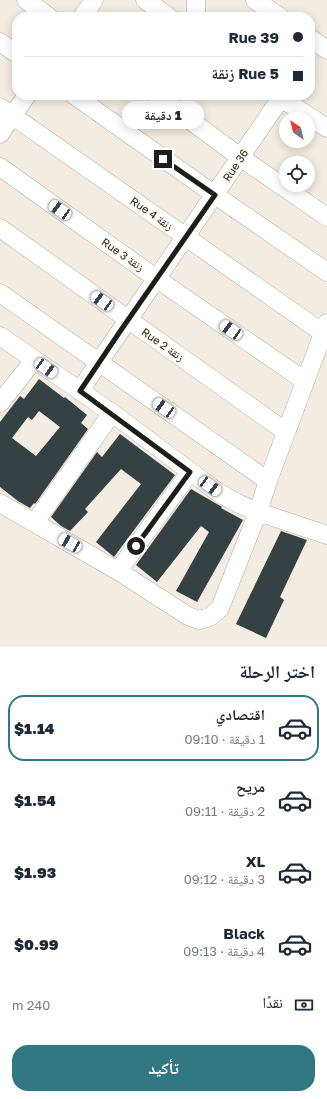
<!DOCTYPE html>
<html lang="ar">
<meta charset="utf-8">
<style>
body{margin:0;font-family:"Golos Text","Noto Naskh Arabic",sans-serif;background:#f6f6f7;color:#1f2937;direction:rtl;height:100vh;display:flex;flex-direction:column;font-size:15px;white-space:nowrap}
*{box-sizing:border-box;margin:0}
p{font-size:13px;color:#747a83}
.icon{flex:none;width:22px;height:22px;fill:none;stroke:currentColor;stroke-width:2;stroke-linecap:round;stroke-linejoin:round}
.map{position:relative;height:647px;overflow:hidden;direction:ltr}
.sheet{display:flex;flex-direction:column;background:#fff;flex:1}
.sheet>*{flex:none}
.hud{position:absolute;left:12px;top:12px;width:303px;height:88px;border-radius:16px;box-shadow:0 2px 10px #0003;direction:rtl;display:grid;align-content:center;height:88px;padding:0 12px;background:#fff}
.needle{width:26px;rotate:325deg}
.controls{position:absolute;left:279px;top:112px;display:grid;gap:8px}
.controls a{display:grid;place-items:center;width:36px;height:36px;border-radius:50%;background:#fff;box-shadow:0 2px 10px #0003;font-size:20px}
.end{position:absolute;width:18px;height:18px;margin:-9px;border:5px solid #1f1d1a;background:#fff;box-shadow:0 0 0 2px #fff}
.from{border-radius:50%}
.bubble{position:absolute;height:28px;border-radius:14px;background:#fff;box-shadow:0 2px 10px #0003;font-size:13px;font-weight:800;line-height:28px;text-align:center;direction:rtl}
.car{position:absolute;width:12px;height:24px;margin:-12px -6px;border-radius:5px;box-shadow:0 0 3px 1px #0007;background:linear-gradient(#fff 24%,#345 0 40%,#fff 0 76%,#345 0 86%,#fff 0)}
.hud b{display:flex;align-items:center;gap:14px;height:38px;font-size:15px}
.hud b+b{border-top:1px solid #e0e1e3}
.hud i{width:10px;height:10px;background:#1f2937}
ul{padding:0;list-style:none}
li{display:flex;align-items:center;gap:12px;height:66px;margin:0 8px 6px;padding:0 4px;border:2px solid transparent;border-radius:16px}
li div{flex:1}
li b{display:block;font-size:15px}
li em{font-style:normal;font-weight:800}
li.selected{border-color:#317883}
li>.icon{width:36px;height:36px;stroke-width:1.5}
h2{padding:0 12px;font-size:18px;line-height:48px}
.pay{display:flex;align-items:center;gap:10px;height:44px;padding:0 12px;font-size:15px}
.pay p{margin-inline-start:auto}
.primary-button{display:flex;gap:8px;margin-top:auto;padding:8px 12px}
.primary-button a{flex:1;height:46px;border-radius:16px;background:#317883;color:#fff;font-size:16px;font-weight:800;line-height:46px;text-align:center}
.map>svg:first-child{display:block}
</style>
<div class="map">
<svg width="327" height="647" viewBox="0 0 327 647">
<rect width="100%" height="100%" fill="#f2ece2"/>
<path fill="#364143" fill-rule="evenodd" d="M39 379 64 398 65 397 87 415 81 423 88 429 35 504 34 503 30 508 18 501 0 487V422L20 396 24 399ZM39 411 60 427 36 456 12 438 28 417 32 420Z
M120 434 175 475 114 557 96 542 141 484 121 469 85 509 88 512 70 531 61 526 51 517 97 452 102 457Z
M191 489 222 507 221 508 243 520 197 602 176 591 209 532 201 526 157 582 136 565Z
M281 531 307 540 280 597 284 600 266 638 236 624Z"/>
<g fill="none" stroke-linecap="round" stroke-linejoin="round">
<defs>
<path id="minor" d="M26 0 49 17
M145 0 169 17
M196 0V17
M255 0 280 17
M82 17 94 0
M310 38 327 50
M0 42 17 54
M74 95 215 195 327 272
M156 95 240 157 327 217
M276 95 327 128
M0 107 323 333
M0 134 27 95
M0 167 157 279 305 381
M0 228 286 432
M0 293 268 481
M0 336 112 413 219 493 239 504 258 512 327 535
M80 391 99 362 281 98
M0 403 34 360
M0 503 118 571 188 616 199 620 210 617 220 608 258 512 268 481 327 323
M35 522 112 413
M118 571 190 472"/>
</defs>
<use href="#minor" stroke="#b2aca3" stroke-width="19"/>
<use href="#minor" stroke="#fff" stroke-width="18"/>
</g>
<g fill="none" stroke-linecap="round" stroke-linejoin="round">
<path stroke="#1f1d1a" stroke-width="5" d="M136 546 190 472 80 391 121 330 215 195 163 159"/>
</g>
<g text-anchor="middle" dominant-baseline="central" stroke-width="4" stroke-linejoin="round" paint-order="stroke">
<g font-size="11" fill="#1f1d1a" stroke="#fefaf2">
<text transform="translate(235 165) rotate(-56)">Rue 36</text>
<text transform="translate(152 213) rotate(35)">Rue 4 زنقة</text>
<text transform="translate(123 254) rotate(35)">Rue 3 زنقة</text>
<text transform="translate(163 344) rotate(35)">Rue 2 زنقة</text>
</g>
</g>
</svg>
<div class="controls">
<a><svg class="needle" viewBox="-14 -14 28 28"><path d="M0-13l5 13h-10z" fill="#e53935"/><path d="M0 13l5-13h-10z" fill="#747a83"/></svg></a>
<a><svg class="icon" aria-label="locate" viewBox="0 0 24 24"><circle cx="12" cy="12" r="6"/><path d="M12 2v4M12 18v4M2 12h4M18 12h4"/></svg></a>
</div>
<i class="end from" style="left:136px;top:546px"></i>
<i class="end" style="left:163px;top:159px"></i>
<div class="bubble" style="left:122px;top:101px;width:82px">1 دقيقة</div>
<i class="car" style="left:60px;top:210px;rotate:305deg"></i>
<i class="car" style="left:102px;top:301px;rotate:305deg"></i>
<i class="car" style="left:231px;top:330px;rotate:305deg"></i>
<i class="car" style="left:46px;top:368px;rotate:124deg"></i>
<i class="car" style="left:164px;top:408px;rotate:305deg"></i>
<i class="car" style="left:210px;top:486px;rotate:126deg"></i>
<i class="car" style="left:70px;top:543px;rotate:300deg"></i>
<div class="hud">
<b><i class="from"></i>Rue 39</b>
<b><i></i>Rue 5 زنقة</b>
</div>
</div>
<section class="sheet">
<h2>اختر الرحلة</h2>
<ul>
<li class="selected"><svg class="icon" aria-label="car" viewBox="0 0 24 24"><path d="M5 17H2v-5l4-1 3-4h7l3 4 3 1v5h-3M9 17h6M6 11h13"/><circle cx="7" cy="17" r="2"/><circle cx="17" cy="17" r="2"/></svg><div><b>اقتصادي</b><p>1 دقيقة · 09:10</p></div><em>$1.14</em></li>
<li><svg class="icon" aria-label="car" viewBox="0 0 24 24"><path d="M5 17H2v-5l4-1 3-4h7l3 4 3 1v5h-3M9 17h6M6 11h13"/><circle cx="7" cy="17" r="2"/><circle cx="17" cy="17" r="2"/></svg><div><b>مريح</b><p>2 دقيقة · 09:11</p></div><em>$1.54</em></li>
<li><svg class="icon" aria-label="car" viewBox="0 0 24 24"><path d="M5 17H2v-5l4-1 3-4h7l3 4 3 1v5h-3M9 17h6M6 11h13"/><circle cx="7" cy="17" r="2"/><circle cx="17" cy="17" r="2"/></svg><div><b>XL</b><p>3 دقيقة · 09:12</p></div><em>$1.93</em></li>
<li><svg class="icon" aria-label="car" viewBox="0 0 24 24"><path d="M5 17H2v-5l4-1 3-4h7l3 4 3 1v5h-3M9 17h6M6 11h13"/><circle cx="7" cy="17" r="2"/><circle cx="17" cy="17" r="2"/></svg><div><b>Black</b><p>4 دقيقة · 09:13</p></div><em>$0.99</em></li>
</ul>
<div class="pay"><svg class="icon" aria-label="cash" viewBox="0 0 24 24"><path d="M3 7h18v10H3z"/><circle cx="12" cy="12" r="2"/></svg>نقدًا<p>240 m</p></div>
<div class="primary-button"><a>تأكيد</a></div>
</section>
